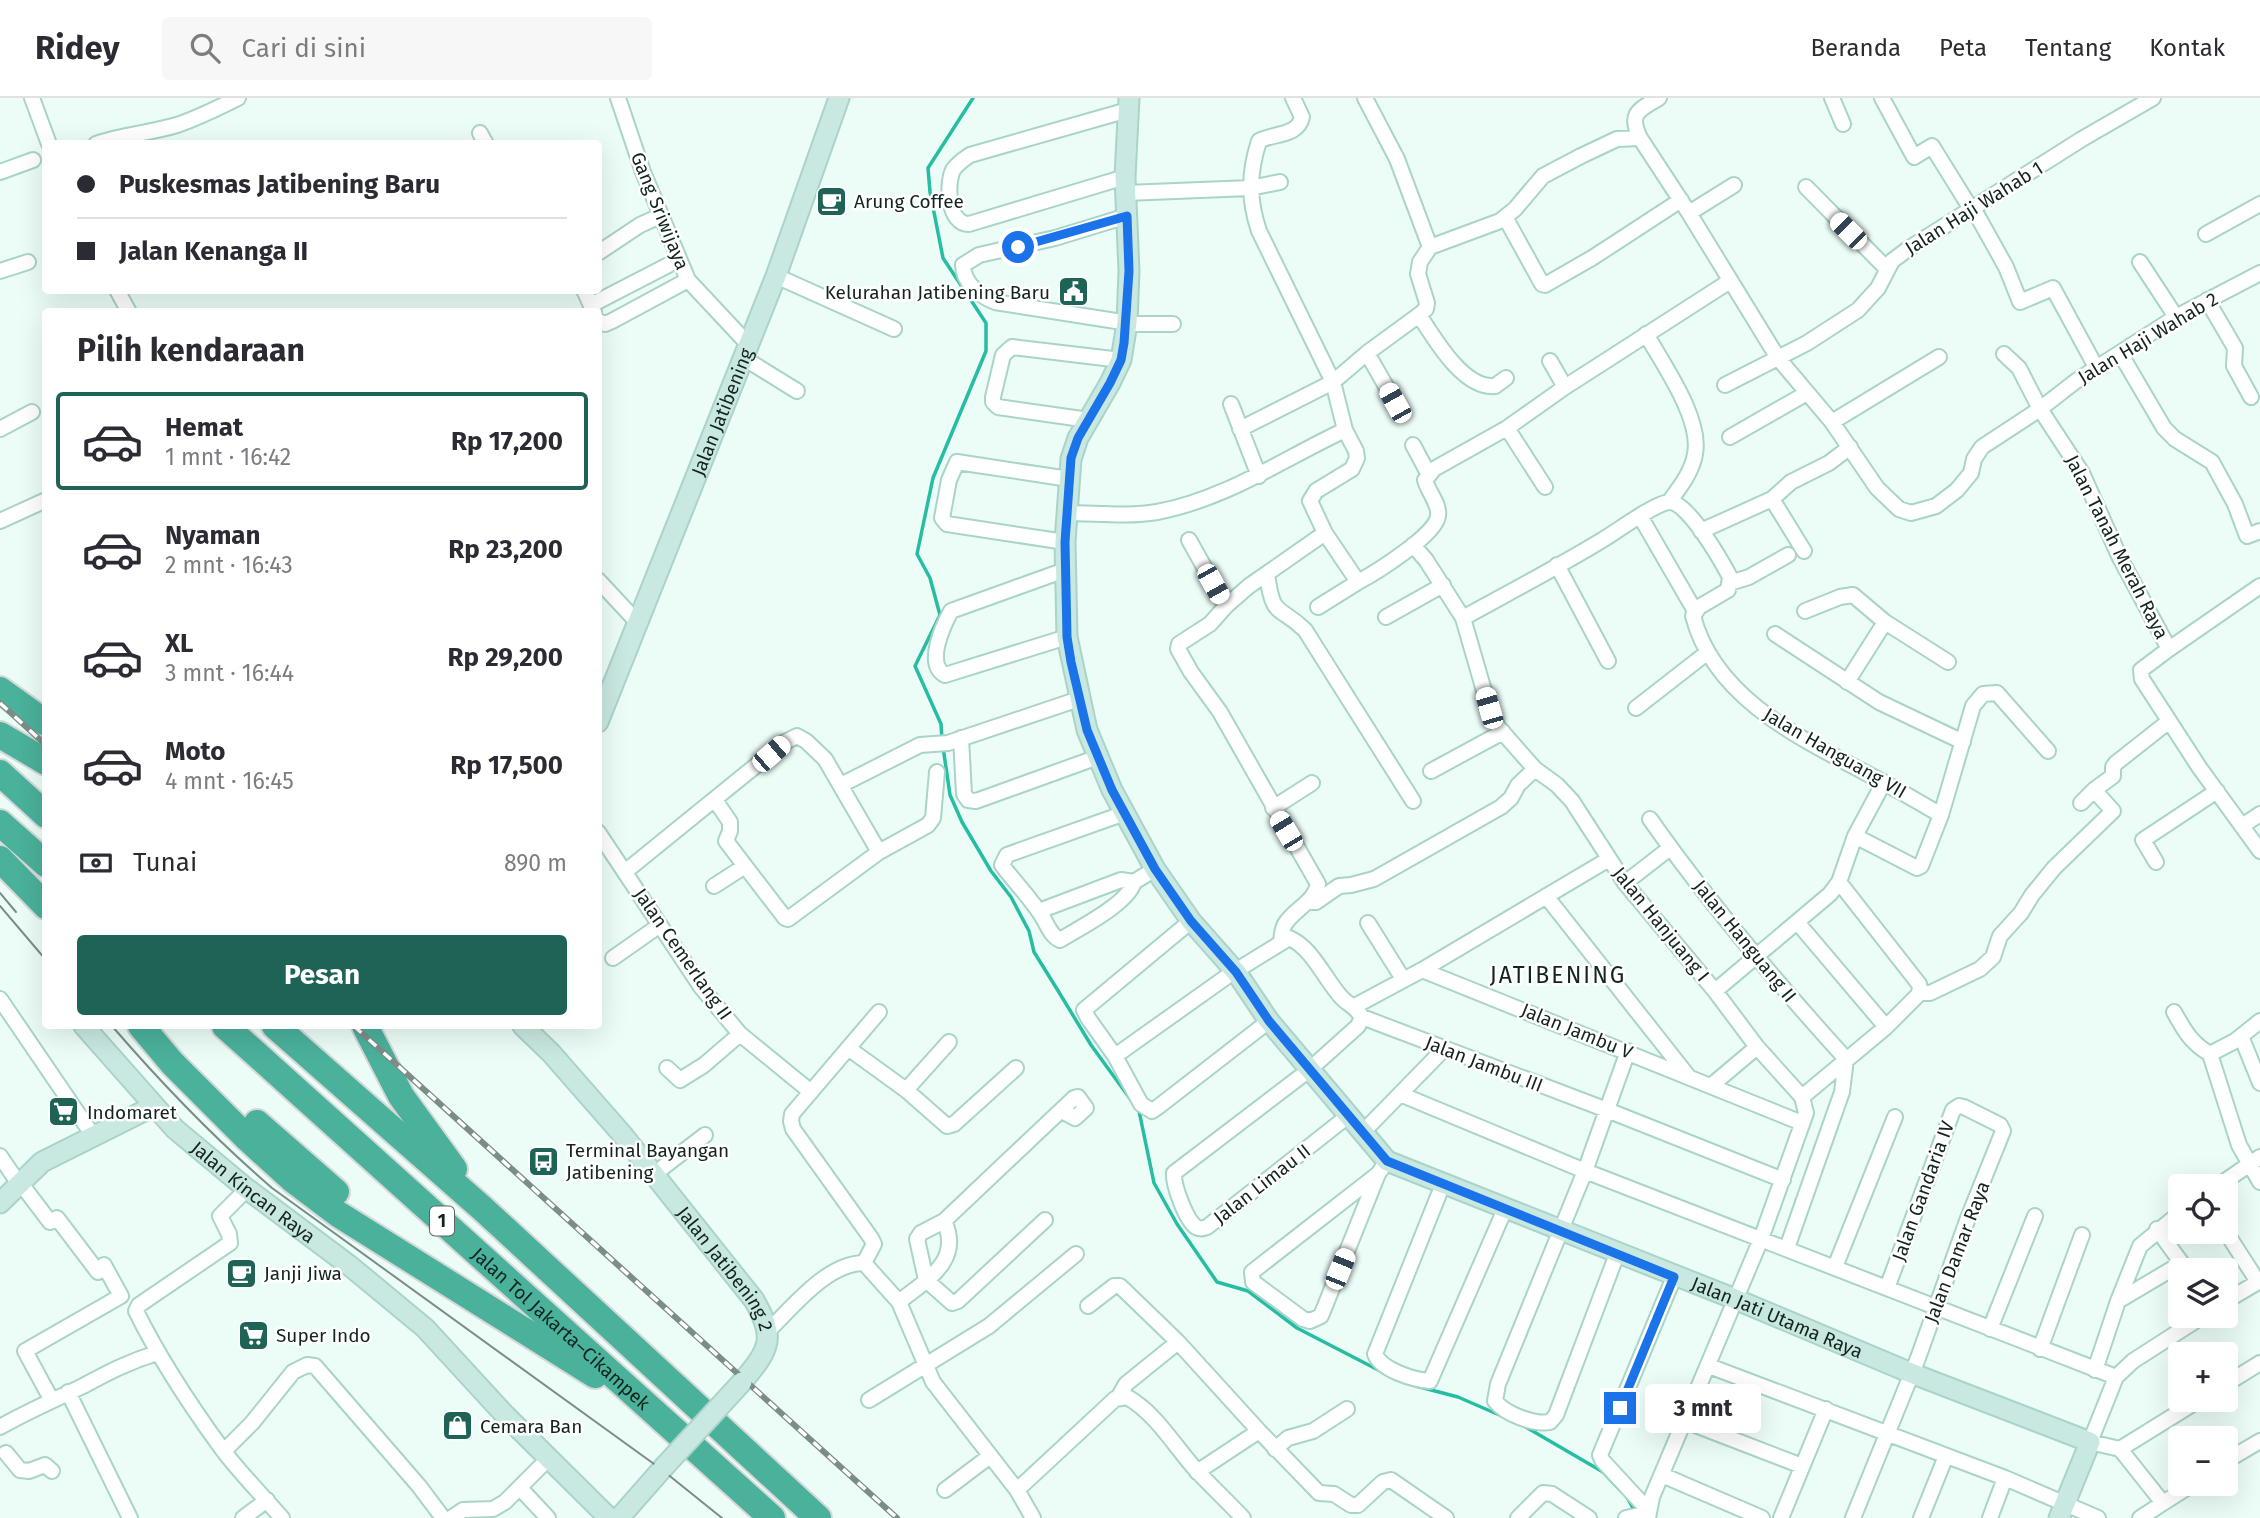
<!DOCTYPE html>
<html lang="id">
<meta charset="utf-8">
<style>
body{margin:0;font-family:"Fira Sans",sans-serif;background:#f7f7f7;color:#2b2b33;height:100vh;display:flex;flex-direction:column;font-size:26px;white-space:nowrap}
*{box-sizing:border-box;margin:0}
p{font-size:23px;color:#7c7c81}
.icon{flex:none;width:38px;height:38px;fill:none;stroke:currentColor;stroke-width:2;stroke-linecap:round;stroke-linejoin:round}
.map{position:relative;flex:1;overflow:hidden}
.sheet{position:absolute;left:42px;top:210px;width:560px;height:721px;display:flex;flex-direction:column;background:#fff;border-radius:7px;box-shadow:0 7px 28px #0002}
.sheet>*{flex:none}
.hud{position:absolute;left:42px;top:42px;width:560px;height:154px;border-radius:7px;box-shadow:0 7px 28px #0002;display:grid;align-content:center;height:154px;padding:0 35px;background:#fff}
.controls{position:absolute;left:2168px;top:1076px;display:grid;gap:14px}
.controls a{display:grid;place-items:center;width:70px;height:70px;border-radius:7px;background:#fff;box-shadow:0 7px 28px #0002;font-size:35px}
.end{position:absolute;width:32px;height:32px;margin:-16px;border:9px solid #1a73e8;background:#fff;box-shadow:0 0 0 4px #fff}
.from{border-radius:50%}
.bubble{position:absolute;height:49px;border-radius:7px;background:#fff;box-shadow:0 7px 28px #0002;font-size:23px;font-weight:700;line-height:49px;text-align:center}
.car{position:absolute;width:21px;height:42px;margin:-21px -10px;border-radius:9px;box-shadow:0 0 5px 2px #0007;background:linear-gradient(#fff 24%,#345 0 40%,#fff 0 76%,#345 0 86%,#fff 0)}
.hud b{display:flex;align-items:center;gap:24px;height:66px;font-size:26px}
.hud b+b{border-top:2px solid #e1e1e2}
.hud i{width:18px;height:18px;background:#2b2b33}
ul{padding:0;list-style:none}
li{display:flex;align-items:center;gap:21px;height:98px;margin:0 14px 10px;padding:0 21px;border:4px solid transparent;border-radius:7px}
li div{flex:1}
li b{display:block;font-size:26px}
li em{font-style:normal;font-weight:700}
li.active{border-color:#1e6355}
li>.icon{width:63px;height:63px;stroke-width:1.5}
h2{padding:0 35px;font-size:32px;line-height:84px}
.pay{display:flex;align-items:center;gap:18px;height:77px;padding:0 35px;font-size:26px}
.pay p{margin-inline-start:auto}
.cta{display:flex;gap:14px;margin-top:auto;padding:14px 35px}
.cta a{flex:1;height:80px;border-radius:7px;background:#1e6355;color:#fff;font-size:28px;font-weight:700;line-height:80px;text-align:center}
header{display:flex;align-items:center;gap:42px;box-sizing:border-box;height:98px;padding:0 35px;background:#fff;border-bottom:2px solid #e1e1e2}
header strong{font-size:33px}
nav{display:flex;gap:38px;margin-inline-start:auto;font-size:24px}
.search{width:490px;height:63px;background:#f7f7f7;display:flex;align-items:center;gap:18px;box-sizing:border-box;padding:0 24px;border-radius:7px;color:#7c7c81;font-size:26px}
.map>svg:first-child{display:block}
</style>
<header>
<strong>Ridey</strong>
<div class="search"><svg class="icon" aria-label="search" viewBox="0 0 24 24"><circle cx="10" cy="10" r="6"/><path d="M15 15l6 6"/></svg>Cari di sini</div>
<nav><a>Beranda</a><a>Peta</a><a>Tentang</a><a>Kontak</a></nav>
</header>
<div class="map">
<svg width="2260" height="1420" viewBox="0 0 2260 1420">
<rect width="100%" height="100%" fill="#ecfdf8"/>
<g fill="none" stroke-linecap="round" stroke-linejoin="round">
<path stroke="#26bda2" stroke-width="3.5" d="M942 642 941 626 915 568 940 517 930 480 917 456 933 380 986 253V225L943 160 930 94 928 70 973 0
M943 649 950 697 962 724 991 773 1011 799 1029 833 1034 854 1057 891 1091 947 1139 1013 1154 1085 1177 1126 1217 1184 1248 1193 1297 1230 1386 1276
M1416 1288 1458 1299 1504 1319
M1524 1328 1603 1374 1622 1394
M1627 1399 1635 1414"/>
<defs>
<path id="street" d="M32 0 49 46
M618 0 643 74 688 182 747 245
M1293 0 1302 19C1298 39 1272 35 1259 43 1249 74 1248 101 1259 133L1333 284 1345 332 1356 353 1357 360 1352 371 1316 393 1310 403 1325 435 1358 484C1375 475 1436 437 1438 418 1440 406 1428 394 1425 382L1434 371 1507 330 1565 289 1730 183
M1365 0 1397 61 1430 149
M1832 0 1843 26
M1882 0 1914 59 1932 48 1971 111
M480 35 486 46
M1640 40C1628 15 1639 12 1659 0
M96 46C122 37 150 35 177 27 198 20 218 10 238 0
M0 74 33 62
M1125 79 969 126C948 126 946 87 953 72 957 66 964 61 970 57L1128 12
M1806 89 1887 171
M1126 95 1250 90 1280 84
M1973 110 2006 169 2020 204 2053 190 2097 271
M1689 115 1734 87
M1127 118 1055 140 979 157 963 167C963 185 980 198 995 204L1135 226H1173
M1505 119 1542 186 1545 187 1592 160 1681 102
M2206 136 2260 106
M598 155 640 127 660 118
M2140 164 2176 219
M0 173 28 164
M776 178 894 231
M117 192 129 214
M584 192 594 214
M2207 202 2235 250 2234 268 2251 299
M591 207 678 162
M1419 217C1435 241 1463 291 1495 288L1506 280
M598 223 605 226 612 223 688 182
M1646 236C1663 266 1702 321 1695 356 1692 374 1680 389 1669 404
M1367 255 1399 311
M2120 255 2164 330 2175 341 2212 364 2235 406 2247 438 2260 433
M2004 256 2019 270 2040 311 2082 375 2120 460 2169 551 2141 572 2142 581 2199 669 2260 753
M742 259 797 293
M1550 263 1565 289
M1725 287 1807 245 1858 212 1878 190 1892 163 1908 151 2082 41 2153 0
M1231 306 1259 378
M1089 322 998 309 993 304V299L1003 257 1012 249 1121 262
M1832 324 1939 259
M1507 330 1545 389
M0 331 32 314
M1240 331 1333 284 1367 255 1419 217 1426 211 1427 205 1418 176 1420 164 1430 149 1500 123 1515 111 1543 78 1581 58 1617 41 1640 40 1689 115 1778 260 1832 324 1877 390 1899 411 1911 415 1936 408 1957 392 1971 375 1974 361 1982 349 2040 311 2076 283 2176 219 2260 175
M1730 339 1807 295
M1413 347 1429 377
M1772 401 1804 453
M1066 415C1096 415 1127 419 1157 414 1226 401 1283 361 1345 332
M1640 418 1695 513
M0 423 46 402
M1701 433 1772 401 1791 384 1829 365 1850 349
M1189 442 1226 508
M1065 444 947 426 942 420 949 382 957 364 1069 381
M1413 447 1426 462 1463 520 1489 610 1498 629 1535 671 1557 687 1572 703 1625 785 1715 893 1757 949 1802 999 1806 1015 1761 1141 1652 1399 1648 1420
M1557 467 1608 563
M1065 472 951 513C943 528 925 566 945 577L1067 539
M1267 476C1273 521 1278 506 1305 532L1413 703
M598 482 638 525
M1730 485 1749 479 1788 457
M1318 509 1358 484
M1805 513 1840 499 1853 497 1885 524 1948 564
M1386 519 1443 487
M1463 520C1510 494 1558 469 1604 441 1617 433 1657 404 1670 404 1688 404 1722 464 1730 479L1728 492 1699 509 1693 518C1714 599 1798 639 1866 675 1891 688 1916 702 1941 717
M1775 536 1879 604 1963 644
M2169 551 2260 488
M1847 584 1885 524
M1636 610 1708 554
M961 640 964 696 968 702 976 703 1098 659
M1431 673 1503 634
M841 687 920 647 948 645 1079 601
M2081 705 2094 692
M1273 710 1312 685
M1125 715 1007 757 1002 767C1015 785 1032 801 1043 820 1048 828 1051 838 1060 842 1079 830 1128 806 1134 784
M1650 721C1709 805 1777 885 1846 961L1842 994 1787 1150
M2242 728 2260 716
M598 734 701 889 740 936 811 994
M1855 738 1917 770 1921 768 1941 717 1973 608 1983 596 1997 595 2048 653
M879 754 928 727 933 720 937 674
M2156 764 2143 742 2217 693
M626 773 785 644 797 638 806 643 825 661 879 754 788 821 785 820 745 768
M1625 785 1670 750
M714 788 745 768 726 743 730 733V724L715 702
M1546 798 1688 978
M1312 804H1316L1339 788 1351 787 1374 781 1501 709 1511 700 1518 687 1535 671
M1039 813 1121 782 1134 784 1155 771
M1191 823 1084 912 1088 920 1115 958 1141 1006 1152 1013 1158 1009 1269 923
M1797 824 1886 929
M1368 825 1403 881
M1281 843C1282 837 1282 831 1285 826 1294 811 1315 804 1318 786L1220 614 1191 574 1178 551 1179 546 1210 526 1226 508 1249 488 1325 435
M613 860 660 827
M1422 872 1802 1025
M1715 893 1830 796 1839 784 1855 738 1884 684
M1919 895H1930L1980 871 1993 859 2000 838 2021 815 2032 797 2054 770 2113 713 2094 692 2113 678V669L2116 665 2168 624
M0 901 94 1039
M1355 908 1422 872 1609 761
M2174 914C2184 932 2191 945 2210 956
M1362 919 1607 1012 1783 1082
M2260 923 2235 943 2210 956 2239 1047 2260 1084
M2241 938 2260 985
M848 950 906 992 947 1028 954 1026 1016 970
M1115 958 1229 877 1289 840C1312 849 1325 882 1342 900 1350 908 1355 908 1362 919
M667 970 680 982 704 967 740 936
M1712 987 1757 949
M906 992 949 944
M1400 996 1585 1073 2116 1279
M1802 999 1886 929 1918 897 1920 891 1919 886 1839 784
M1348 1018 1207 1129C1203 1130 1201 1132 1196 1129 1186 1122 1173 1087 1174 1075L1309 972 1358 928 1362 919
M1363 1034 1443 952
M0 1058 19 1086
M1378 1076 1252 1174 1253 1184 1303 1221 1310 1223 1321 1218 1378 1076 1387 1063
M653 1077 705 1037
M1443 1086 1375 1256C1381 1272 1414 1282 1430 1283L1505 1111
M2218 1088 2260 1059
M25 1091 50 1124 57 1120 98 1174 104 1167 121 1198 25 1253 51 1301
M247 1091 220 1118 229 1136 230 1145 139 1207 136 1213C160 1262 190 1307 222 1351 240 1375 262 1397 282 1420
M944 1123 921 1135 917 1141 926 1182 952 1205 958 1203 1045 1122
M2157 1131 2186 1171
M2226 1134 2258 1184
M1617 1156 1556 1317 1550 1324C1534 1327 1505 1316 1495 1303L1498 1286 1585 1073 1628 953
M864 1165 874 1146 871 1140 793 1031 791 1023 792 1016 879 914
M864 1165 899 1204 933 1284 1017 1392 1033 1420
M1835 1169 1895 1019
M2118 1203 2140 1148 2180 1115
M2226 1203 2260 1183
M899 1204C926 1182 963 1163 944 1123L1074 1000 1078 999 1086 1010 1075 1020 1062 1013
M1088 1208 1114 1188H1120L1178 1244 1259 1333
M1990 1231 2035 1118
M768 1233C793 1209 827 1165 864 1165
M2040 1251 2082 1137
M1709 1268 2005 1380 2098 1420
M2095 1272 2118 1203 2182 1165
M2226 1286 2260 1265
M68 1294 130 1420
M1118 1300 1126 1286 1178 1244
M869 1302 989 1228 1076 1156
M1685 1323 1802 1368
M0 1329C28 1313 54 1302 83 1288 109 1274 128 1264 157 1255
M1275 1351 1288 1340 1313 1333 1347 1311
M2120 1351 2199 1302
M224 1353 252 1325 293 1274 307 1267 315 1268 419 1388 443 1420
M6 1355 20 1372 29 1373 45 1367 52 1373
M2226 1363 2260 1343
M1197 1374 1259 1333 1319 1395 1334 1396 1351 1407H1358L1383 1384 1391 1382 1446 1420
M1662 1377 1762 1420
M2193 1386 2163 1405 2120 1351 2090 1344 2116 1279 2133 1263 2203 1218
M520 1390 548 1420
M945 1392 990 1358
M1017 1392 1115 1301 1127 1299C1156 1315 1175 1349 1197 1373 1212 1389 1228 1404 1243 1420
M1649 1413 1602 1362 1600 1357 1674 1179
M243 1420 267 1402
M451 1420 463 1412 493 1411 505 1404 548 1361
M1518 1420 1543 1395 1552 1396 1589 1420
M1626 1420 1648 1415
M1781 1420 1826 1311
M1853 1420 1918 1260 1968 1120 2003 1033 2000 1027 1964 1009 1959 1008 1953 1012 1887 1190
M1921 1420 1946 1358
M1990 1420 2005 1380
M2140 1420 2163 1405"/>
<g id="secondary">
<path id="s1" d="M1129 0 1125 79 1129 173 1127 225 1121 262 1110 285 1078 340 1071 361 1065 444 1067 539 1087 632 1112 692 1155 771 1191 823 1236 874 1269 923 1387 1063 1735 1201 1911 1275 2090 1344 2059 1420"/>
<path id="s2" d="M598 624 776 178 839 0"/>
<path id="s3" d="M84 928 175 1031 247 1091 350 1168 425 1230 505 1317 609 1420"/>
<path id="s4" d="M523 928 551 955 621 1035 754 1202C776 1240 770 1251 742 1284"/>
<path d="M0 1105 42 1064 154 1008"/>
<path d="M619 1420 663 1370"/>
</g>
<g id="highway">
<path d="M0 592 46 625"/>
<path d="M0 637 46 664"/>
<path d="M0 675 46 717"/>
<path d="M0 725 46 766"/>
<path d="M0 761 46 808"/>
<path d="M141 928 172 965 248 1041 293 1082 338 1116 595 1277"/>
<path id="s5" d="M225 928 772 1420"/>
<path d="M275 928 483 1111 818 1420"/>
<path d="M365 928 401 998 454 1071"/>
<path d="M257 1025 336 1094"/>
</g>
</defs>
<use href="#street" stroke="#a9d4c8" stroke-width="18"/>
<use href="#secondary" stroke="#a9d4c8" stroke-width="23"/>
<use href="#highway" stroke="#d5d8d7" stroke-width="30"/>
<use href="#street" stroke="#fff" stroke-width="14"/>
<use href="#secondary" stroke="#c9e8e1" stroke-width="19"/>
<use href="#highway" stroke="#4ab19b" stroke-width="26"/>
<path stroke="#7c8d88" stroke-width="2" d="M0 795 16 814
M0 808 46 862
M112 928C162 986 214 1040 272 1090L661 1371 722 1420"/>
<defs>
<path id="rail" d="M0 605 46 647
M354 928 897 1420"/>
</defs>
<use href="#rail" stroke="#7c8d88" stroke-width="6"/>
<use href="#rail" stroke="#fff" stroke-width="3.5" stroke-dasharray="10" stroke-linecap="butt"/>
<defs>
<path id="secondary-bridge" d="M663 1370 742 1284"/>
</defs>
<use href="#secondary-bridge" stroke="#a9d4c8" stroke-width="23" stroke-linecap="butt"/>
<use href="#secondary-bridge" stroke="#c9e8e1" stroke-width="19"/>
</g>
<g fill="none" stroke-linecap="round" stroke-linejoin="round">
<path stroke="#1a73e8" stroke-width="9" d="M1018 149 1127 118 1129 173 1124 245 1121 262 1110 285 1078 340 1071 360 1065 444 1067 539 1071 564 1087 632 1112 692 1155 771 1191 823 1236 874 1269 923 1387 1063 1674 1179 1620 1310"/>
</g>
<defs>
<symbol id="cafe-square" viewBox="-11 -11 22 22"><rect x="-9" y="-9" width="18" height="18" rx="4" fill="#1e6355" stroke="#fff"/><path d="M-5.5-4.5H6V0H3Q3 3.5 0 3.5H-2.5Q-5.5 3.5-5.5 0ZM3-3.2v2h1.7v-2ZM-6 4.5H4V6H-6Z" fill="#fff"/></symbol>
<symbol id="civic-square" viewBox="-11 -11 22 22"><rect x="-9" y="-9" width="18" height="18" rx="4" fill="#1e6355" stroke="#fff"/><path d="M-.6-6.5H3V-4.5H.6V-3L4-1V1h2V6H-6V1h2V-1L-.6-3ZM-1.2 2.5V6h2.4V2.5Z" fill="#fff"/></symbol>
<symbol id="supermarket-square" viewBox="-11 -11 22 22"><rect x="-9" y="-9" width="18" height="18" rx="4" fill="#1e6355" stroke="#fff"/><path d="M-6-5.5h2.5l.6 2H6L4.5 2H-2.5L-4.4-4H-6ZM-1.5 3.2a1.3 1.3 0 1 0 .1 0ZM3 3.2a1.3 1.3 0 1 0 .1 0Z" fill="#fff"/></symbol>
<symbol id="bus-square" viewBox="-11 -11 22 22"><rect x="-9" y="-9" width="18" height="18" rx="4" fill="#1e6355" stroke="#fff"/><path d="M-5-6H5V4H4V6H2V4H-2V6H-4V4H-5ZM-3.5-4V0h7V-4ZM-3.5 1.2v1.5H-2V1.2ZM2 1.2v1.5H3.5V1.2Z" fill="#fff"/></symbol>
<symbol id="shop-square" viewBox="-11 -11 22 22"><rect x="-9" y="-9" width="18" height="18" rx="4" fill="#1e6355" stroke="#fff"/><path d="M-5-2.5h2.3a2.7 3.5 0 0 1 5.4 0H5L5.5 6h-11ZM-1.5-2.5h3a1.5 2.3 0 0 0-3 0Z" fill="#fff"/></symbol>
</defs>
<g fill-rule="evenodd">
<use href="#cafe-square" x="814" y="86" width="35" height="35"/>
<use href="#civic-square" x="1056" y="176" width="35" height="35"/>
<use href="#supermarket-square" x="46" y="996" width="35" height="35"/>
<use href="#bus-square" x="526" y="1046" width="35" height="35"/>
<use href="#cafe-square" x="224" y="1158" width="35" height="35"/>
<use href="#supermarket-square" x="236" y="1220" width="35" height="35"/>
<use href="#shop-square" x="440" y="1310" width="35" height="35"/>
</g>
<g text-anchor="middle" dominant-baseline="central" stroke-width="5" stroke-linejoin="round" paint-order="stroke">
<rect fill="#fff" stroke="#5a6662" stroke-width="2" x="430" y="1108.5" width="24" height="29" rx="5"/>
<g font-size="18" font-weight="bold" fill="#13241f">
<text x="442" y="1123">1</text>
</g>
<g font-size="19" fill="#13241f" stroke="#fff" text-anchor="start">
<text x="854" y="103">Arung Coffee</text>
<text x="1050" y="194" text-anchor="end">Kelurahan Jatibening Baru</text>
<text x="87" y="1014">Indomaret</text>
<text x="566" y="1052">Terminal Bayangan<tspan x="566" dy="22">Jatibening</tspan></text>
<text x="264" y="1175">Janji Jiwa</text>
<text x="276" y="1237">Super Indo</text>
<text x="480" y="1328">Cemara Ban</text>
</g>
<g font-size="19" fill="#13241f" stroke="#fff">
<text transform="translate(1974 110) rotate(-32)">Jalan Haji Wahab 1</text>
<text transform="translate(660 113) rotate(68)">Gang Sriwijaya</text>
<text transform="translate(2148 240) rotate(-31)">Jalan Haji Wahab 2</text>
<text stroke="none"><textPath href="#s2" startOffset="334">Jalan Jatibening</textPath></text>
<text transform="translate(2117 449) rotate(63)">Jalan Tanah Merah Raya</text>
<text transform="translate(1835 655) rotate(30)">Jalan Hanguang VII</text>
<text transform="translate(1661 826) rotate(51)">Jalan Hanjuang I</text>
<text transform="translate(1745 843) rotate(51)">Jalan Hanguang II</text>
<text transform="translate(683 856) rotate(55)">Jalan Cemerlang II</text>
<text transform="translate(1577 933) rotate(22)">Jalan Jambu V</text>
<text transform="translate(1484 966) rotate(21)">Jalan Jambu III</text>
<text transform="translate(1262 1086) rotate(-38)">Jalan Limau II</text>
<text transform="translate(1923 1093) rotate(-70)">Jalan Gandaria IV</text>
<text stroke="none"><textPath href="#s3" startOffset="238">Jalan Kincan Raya</textPath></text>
<text transform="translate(1957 1154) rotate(-69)">Jalan Damar Raya</text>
<text stroke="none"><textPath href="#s4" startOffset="317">Jalan Jatibening 2</textPath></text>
<text stroke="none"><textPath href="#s1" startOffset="1596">Jalan Jati Utama Raya</textPath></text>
<text stroke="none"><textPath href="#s5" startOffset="452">Jalan Tol Jakarta–Cikampek</textPath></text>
</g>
<g font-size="23" letter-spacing="2" fill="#13241f" stroke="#fff">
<text x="1558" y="877">JATIBENING</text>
</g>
</g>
</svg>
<div class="controls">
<a><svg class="icon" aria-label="locate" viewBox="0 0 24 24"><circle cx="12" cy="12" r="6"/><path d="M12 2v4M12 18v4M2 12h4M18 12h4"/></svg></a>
<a><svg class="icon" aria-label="layers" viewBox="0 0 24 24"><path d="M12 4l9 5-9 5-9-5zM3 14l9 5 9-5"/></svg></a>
<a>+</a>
<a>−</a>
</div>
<i class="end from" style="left:1018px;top:149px"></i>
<i class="end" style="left:1620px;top:1310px"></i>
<div class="bubble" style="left:1645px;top:1286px;width:116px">3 mnt</div>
<i class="car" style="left:1848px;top:133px;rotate:315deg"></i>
<i class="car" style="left:1395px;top:305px;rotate:331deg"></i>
<i class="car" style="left:1213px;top:486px;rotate:151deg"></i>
<i class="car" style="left:1489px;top:610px;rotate:344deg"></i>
<i class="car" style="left:771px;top:656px;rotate:49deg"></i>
<i class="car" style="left:1286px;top:733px;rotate:329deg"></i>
<i class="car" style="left:1340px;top:1171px;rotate:22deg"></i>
<div class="hud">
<b><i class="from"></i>Puskesmas Jatibening Baru</b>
<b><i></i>Jalan Kenanga II</b>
</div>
<section class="sheet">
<h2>Pilih kendaraan</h2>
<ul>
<li class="active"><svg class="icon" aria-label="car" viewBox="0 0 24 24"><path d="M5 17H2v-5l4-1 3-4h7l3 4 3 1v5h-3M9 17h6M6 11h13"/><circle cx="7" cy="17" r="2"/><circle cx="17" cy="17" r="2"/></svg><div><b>Hemat</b><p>1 mnt · 16:42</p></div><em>Rp 17,200</em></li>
<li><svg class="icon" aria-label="car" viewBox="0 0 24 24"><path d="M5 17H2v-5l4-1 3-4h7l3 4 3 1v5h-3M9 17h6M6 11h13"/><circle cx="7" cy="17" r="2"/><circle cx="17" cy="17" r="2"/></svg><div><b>Nyaman</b><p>2 mnt · 16:43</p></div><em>Rp 23,200</em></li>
<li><svg class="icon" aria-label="car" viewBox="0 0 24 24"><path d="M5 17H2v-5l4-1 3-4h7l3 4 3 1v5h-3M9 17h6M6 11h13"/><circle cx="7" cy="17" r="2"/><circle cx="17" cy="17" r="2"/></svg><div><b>XL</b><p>3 mnt · 16:44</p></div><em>Rp 29,200</em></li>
<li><svg class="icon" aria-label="car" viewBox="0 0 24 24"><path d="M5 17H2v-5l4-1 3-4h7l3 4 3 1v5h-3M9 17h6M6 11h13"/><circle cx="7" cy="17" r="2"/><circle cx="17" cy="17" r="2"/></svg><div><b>Moto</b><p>4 mnt · 16:45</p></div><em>Rp 17,500</em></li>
</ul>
<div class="pay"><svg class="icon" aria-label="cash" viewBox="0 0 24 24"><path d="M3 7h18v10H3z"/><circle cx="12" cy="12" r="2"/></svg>Tunai<p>890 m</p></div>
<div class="cta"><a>Pesan</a></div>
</section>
</div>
